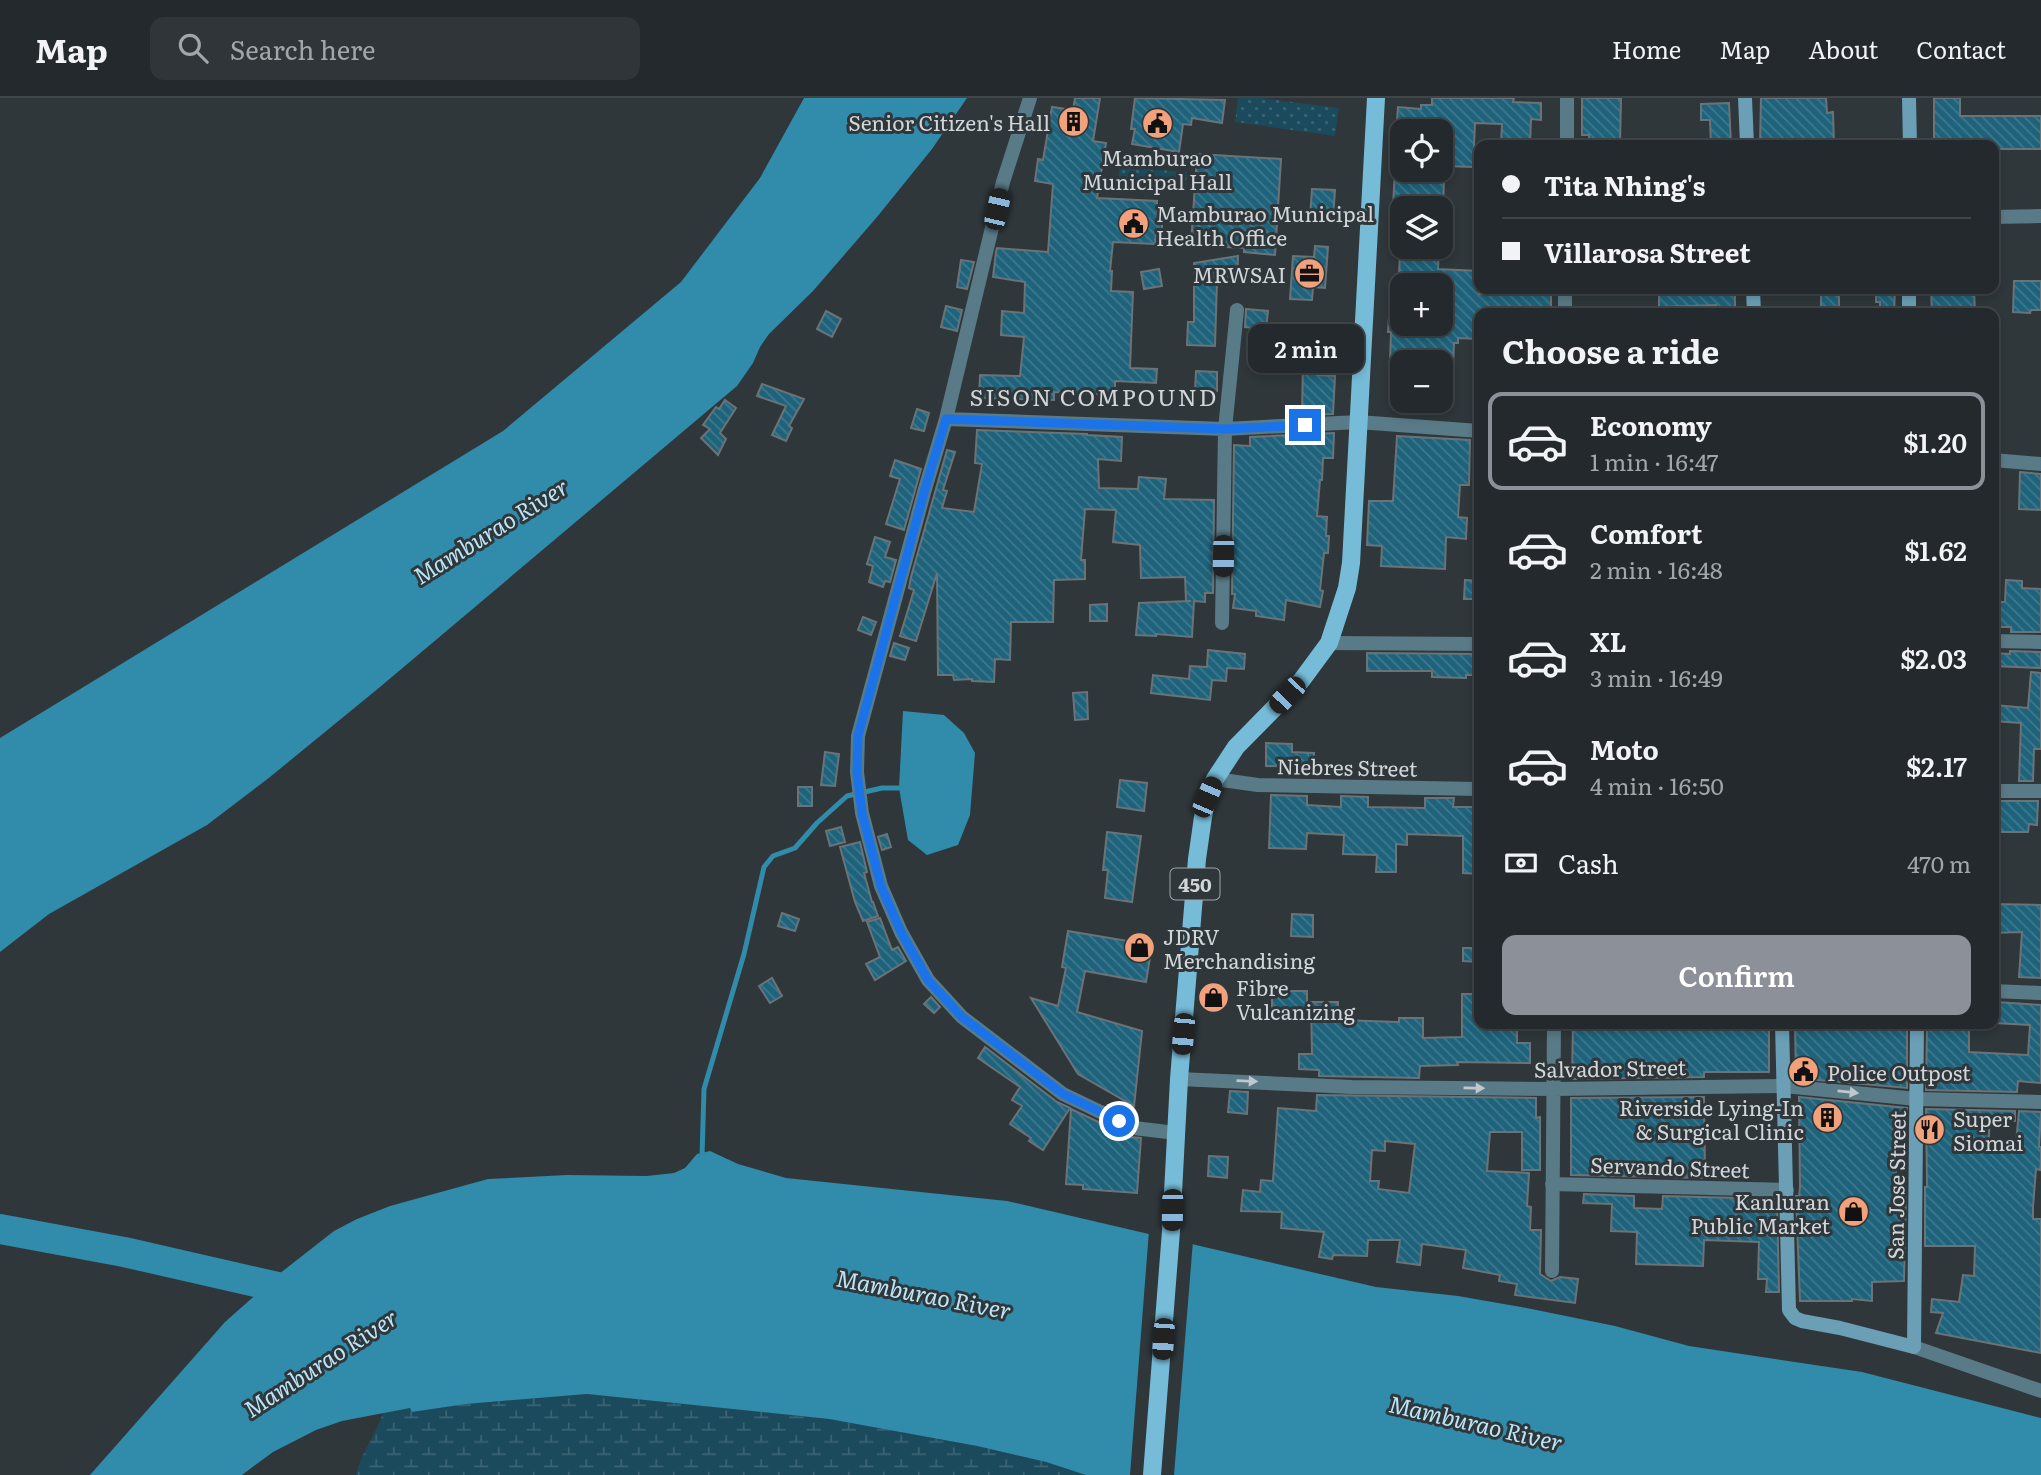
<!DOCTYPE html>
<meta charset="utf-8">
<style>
body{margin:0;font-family:Literata,serif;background:#2f3538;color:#f1f3f6;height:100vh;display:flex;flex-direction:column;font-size:26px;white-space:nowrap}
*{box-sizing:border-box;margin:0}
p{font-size:23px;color:#a3a6a9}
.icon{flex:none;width:38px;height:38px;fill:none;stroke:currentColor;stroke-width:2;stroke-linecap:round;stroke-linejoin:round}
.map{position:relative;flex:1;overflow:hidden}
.sheet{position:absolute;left:1474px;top:210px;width:525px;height:721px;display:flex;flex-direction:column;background:#23292c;border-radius:14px;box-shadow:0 4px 10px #0003,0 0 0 2px #404548}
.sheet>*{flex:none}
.top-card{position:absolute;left:1474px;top:42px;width:525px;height:154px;border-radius:14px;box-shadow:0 4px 10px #0003,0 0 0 2px #404548;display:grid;align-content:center;height:154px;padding:0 28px;background:#23292c}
.tools{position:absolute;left:1390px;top:21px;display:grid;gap:14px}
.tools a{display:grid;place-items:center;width:63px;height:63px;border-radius:14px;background:#23292c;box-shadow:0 4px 10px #0003,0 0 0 2px #404548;font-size:35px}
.end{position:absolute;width:32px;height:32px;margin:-16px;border:9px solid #1a73e8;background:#fff;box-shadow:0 0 0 4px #fff}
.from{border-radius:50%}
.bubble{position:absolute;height:49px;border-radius:14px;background:#23292c;box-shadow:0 4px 10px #0003,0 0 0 2px #404548;font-size:23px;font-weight:600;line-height:49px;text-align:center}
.car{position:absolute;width:21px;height:42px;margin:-21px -10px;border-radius:9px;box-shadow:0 0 5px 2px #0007;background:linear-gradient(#222 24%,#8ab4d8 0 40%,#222 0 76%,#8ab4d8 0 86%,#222 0)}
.top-card b{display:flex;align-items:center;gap:24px;height:66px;font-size:26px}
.top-card b+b{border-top:2px solid #404548}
.top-card i{width:18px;height:18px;background:#f1f3f6}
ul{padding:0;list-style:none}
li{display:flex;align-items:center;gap:21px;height:98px;margin:0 14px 10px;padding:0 14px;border:4px solid transparent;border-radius:14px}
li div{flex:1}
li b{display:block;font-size:26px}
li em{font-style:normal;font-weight:600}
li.active{border-color:#8c9099}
li>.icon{width:63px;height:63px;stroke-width:1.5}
h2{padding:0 28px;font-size:32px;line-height:84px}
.pay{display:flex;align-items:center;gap:18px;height:77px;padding:0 28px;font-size:26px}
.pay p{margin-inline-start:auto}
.action{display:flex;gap:14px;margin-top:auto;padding:14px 28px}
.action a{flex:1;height:80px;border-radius:14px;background:#8c9099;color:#fff;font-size:28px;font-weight:600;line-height:80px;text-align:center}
header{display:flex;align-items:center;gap:42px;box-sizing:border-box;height:98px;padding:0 35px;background:#23292c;border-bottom:2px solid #404548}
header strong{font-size:33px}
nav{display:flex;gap:38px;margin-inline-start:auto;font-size:24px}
.search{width:490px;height:63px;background:#2f3538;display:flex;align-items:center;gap:18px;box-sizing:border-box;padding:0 24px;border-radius:14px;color:#a3a6a9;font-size:26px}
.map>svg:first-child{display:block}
</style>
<header>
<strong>Map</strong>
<div class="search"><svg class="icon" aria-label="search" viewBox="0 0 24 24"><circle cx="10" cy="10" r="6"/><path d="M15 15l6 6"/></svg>Search here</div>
<nav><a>Home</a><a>Map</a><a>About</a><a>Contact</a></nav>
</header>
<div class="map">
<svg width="2041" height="1377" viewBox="0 0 2041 1377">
<defs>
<pattern id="grass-dots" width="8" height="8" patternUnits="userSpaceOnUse" patternTransform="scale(1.75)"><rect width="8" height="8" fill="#1b4a5c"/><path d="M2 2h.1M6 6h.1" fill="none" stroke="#3b6373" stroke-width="1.8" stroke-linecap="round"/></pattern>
<pattern id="wetland-marsh" width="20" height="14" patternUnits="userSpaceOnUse" patternTransform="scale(1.75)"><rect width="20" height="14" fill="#1b4a5c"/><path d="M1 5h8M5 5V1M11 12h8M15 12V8" fill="none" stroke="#3b6373"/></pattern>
<pattern id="building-back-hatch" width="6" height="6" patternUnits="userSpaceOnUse" patternTransform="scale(1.75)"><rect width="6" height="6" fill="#1e637b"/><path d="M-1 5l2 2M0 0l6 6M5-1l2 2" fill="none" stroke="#3e798d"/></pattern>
</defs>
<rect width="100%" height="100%" fill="#2f373a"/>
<path fill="url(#grass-dots)" d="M1238 0H1261L1339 10 1335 38 1235 24Z
M1119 69 1187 74 1185 95 1118 90Z"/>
<path fill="url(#wetland-marsh)" d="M587 1296 829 1321 977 1348 1046 1364 1086 1377H356C362 1353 375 1338 383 1315L410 1309 412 1314 466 1306Z"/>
<path fill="#318bab" d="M804 0H967L932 51 877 119 813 193 769 236 760 249 753 265 737 288 380 589 270 679 207 727 49 816 0 854V640L503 333 681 184 760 80Z
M903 613 944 617 964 635 975 655 970 717 958 747 927 757 908 742 899 690Z
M710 1053 738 1066 786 1080 1007 1103 1376 1189 1458 1198 1521 1209 1615 1228 1689 1248 1862 1274 2041 1320V1377H1086L1046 1364 977 1348 829 1321 587 1296 466 1306 412 1314 410 1310 342 1323 316 1332 273 1354 242 1377H90L225 1224 279 1176 334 1133 357 1121 390 1108 488 1081 567 1077 647 1078 674 1075 685 1070 697 1056Z"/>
<path fill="#2f373a" d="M1149 1133 1193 1143 1174 1377H1130Z"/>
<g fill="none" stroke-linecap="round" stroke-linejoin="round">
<path stroke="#318bab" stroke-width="5" d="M702 1059 704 991 744 856 764 769 773 758 795 750 817 725 847 698 882 690H899"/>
<path stroke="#318bab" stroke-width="30" d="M0 1131 124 1154 304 1195"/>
</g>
<path fill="url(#building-back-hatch)" stroke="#6a7377" stroke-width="2" fill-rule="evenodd" d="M1075 0H1100L1093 43 1106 45 1097 100 1157 103V117H1162V135H1156L1155 146 1113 144 1110 173H1112L1111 193 1133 194 1130 270 1157 271 1156 285 1115 283V297L1054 294V302L979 300 980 277 1020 278 1024 239 1001 237 1002 213 1024 215 1025 184 993 179 996 154 997 150 1048 154 1053 86 1035 83 1038 61 1043 62 1052 9 1073 12Z
M1135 0 1225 2 1222 25 1192 20 1191 27 1183 26 1179 54 1132 46 1135 31H1131Z
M1432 0H1514L1513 4 1541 5V22L1531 21 1530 47H1501L1502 26 1475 25 1473 69 1446 68 1447 44H1440V33H1403V23H1397L1398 9 1421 11V7H1432Z
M1582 0H1621L1620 47H1589V37H1582Z
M1761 0H1826L1827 15 1833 14 1834 47H1760Z
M1934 0H1960V18H2041V51H1993V47H1934Z
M1729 5 1731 47H1711L1710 22H1701V6Z
M1197 56 1281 61 1275 157 1244 154V150L1191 147Z
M1395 72H1415V81L1444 83 1443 110H1407V108L1393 107Z
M1312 91 1335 92 1333 121 1310 119Z
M1315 148 1328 149 1325 190 1313 189 1312 202 1290 201 1293 158 1314 159Z
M1400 149H1439L1438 171 1479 173V196H1508V191H1551V215H1479V241L1458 240V245H1454L1453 269 1440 268V264H1390L1391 234H1388L1391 188H1402V226H1440V184L1399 182Z
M1238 158 1237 184 1217 183 1215 248 1187 247 1188 224H1194V165Z
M961 162 974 164 967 191 957 189Z
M1159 171 1162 188 1144 191 1141 174Z
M2014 183H2041V212H2031L2030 215 2013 214Z
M1659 191H1735V209H1716V207L1659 209Z
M1821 191H1839V215H1821Z
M1876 191H1895L1894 215H1880V204H1876Z
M1931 191H1974L1975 215H1932Z
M946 208 962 212 957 233 941 229Z
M1246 211 1268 213 1266 231 1245 229Z
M826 213 841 221 832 239 817 231Z
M1294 247H1307V263H1293Z
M1303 263 1318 264V277L1335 278 1333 316 1302 317Z
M1196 273 1217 274V293H1195Z
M762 286 804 301 789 328 792 330 786 343 772 337 786 308 757 298Z
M725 302 736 310 720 335 726 341 718 357 701 340 710 331 703 327 716 309 719 311Z
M917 311 929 315 924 333 911 330Z
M977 332 1087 336V337L1122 339 1121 363 1098 361 1099 390 1138 391 1139 379 1166 381 1164 401 1214 402 1213 495H1205V504L1194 503 1192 539 1156 536V538L1136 537 1139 505 1191 503H1186L1185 479 1141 480 1140 447 1113 444 1116 412 1085 411 1081 462H1085V481L1054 482 1053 524H1011L1010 562 995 561 994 584 972 583V581L954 582 953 577H938L937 475 916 543 900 538 914 492 909 490 911 479 947 352 955 354 943 392 947 393 942 410 974 414 982 366 975 365Z
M1334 335 1333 360H1323L1322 382H1320L1317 418 1327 419 1326 438H1329L1328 455H1324L1320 492 1323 493 1320 509 1286 502 1284 522 1256 518V513L1233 510 1235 496H1232L1234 347 1250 348V339Z
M1397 338 1470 342 1469 387H1460L1458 419 1467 420 1466 441 1446 439 1445 471 1381 468 1382 448 1367 447 1369 403H1393Z
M895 362 921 371 904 432 886 426 900 381 890 378Z
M2020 374 2041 376V412L2019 411Z
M875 439 890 444 885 459 896 462 890 484 885 483 883 489 869 484 873 468 867 466Z
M1465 482 1479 483V501H1464Z
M2006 482 2022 483V490L2041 491V534H2011V529H1993V504H2005Z
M1107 506V523H1090V507Z
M863 519 876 524 871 537 858 532Z
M894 545 909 550 905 562 890 558Z
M1208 552 1245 556 1244 571 1227 570 1226 583 1212 582 1210 602 1151 595 1153 577 1189 581 1190 568 1207 569Z
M2010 553 2041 554V570L1993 568V555L2010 556Z
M1367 555 1479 556V577H1466V580L1432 579V573H1367Z
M2031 574 2041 575V651H2034L2033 683H2019L2021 625 1994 623 1995 607 2028 610Z
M1087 594 1088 621 1075 622 1073 595Z
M1266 645 1292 646V654L1314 655V669L1266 668Z
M825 654 839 656 835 688 821 687Z
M1120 682 1147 685 1144 713 1117 709Z
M798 689H812V708H798Z
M1271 697 1307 698V707L1341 709V698L1368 699V709L1425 710V700H1454L1453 709H1479V776L1463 775V738L1407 736V747L1396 746V774H1376L1377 757 1343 756 1344 737 1307 735 1306 751 1269 750Z
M1993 703H2038L2037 727 2029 726 2028 734H1993Z
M841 729 845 744 830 748 826 733Z
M1107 734 1141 738 1132 804 1105 800 1108 772H1103Z
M887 736 891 749 882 752 878 739Z
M860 744 867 774 864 775 872 804H873L878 818 863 823 855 804 840 749Z
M1993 806 2041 807V880L2019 879 2022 834 1993 835Z
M782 815 799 821 795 833 778 828Z
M1292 816 1313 817V839L1291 838Z
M880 820 892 852 898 849 906 863 875 882 866 866 880 859 867 824Z
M1068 833 1152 847 1146 884 1085 873 1077 914 1142 933 1134 1008 1078 976 1031 900 1058 908 1066 870 1062 869Z
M1463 850H1479V864L1463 863Z
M772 880 782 898 770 905 759 888Z
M1272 893H1307V910L1272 911Z
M1462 896H1479V926H1517V945H1530V965L1457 964 1458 967 1420 968 1419 980 1319 978V972L1299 971V956H1312L1311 904H1338V922L1399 924V920H1423V940L1462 939Z
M931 899 940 909 934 915 924 906Z
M1996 904 2041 907V985L2018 983 2017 994 1926 992 1927 926H1969V954L2028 957 2030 927 1995 925Z
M1573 926H1769V974H1704V979L1572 981Z
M1866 926H1907V990L1796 980 1795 927Z
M985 949 1057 1004 1070 1010 1043 1052 1029 1043 1031 1040 1010 1026 1022 1008 1012 1002 1020 989 978 960Z
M1230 993 1248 994 1247 1016 1228 1014Z
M1317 997 1536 1000V1020L1540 1019V1072H1522V1034H1490L1487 1073 1529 1075 1527 1108 1531 1109 1530 1132H1541L1540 1176 1551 1183 1560 1179 1578 1181 1575 1205 1515 1197 1517 1186 1499 1183 1500 1177 1463 1170 1466 1152 1422 1146 1420 1167 1397 1164 1400 1142H1368L1367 1158 1333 1157 1332 1161 1319 1159 1324 1134 1281 1130 1282 1114 1241 1113 1243 1092 1260 1094 1261 1082 1273 1083 1278 1010 1316 1013ZM1385 1043 1415 1046 1409 1095 1378 1091 1379 1083H1370L1372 1052 1385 1053Z
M1704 999 1705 1080 1571 1077V1000Z
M1799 999 1907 1010 1906 1028H1900L1899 1047H1896V1089H1906L1904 1183 1872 1184V1203L1852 1201V1203H1800L1796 1098H1799L1800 1089Z
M1071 1011 1130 1039 1141 1040 1137 1095 1083 1091V1087L1066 1086Z
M1926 1011 2015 1013V1023L1990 1021 1988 1053 2015 1055 2019 1013 2041 1014 2039 1049H2041V1064L2040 1072 2036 1071 2033 1109V1121H2041V1255L1936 1235 1943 1215 1931 1214 1932 1201 1959 1204 1963 1177 1974 1178 1975 1148H1925V1089H1927Z
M1209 1058 1228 1059 1227 1080 1208 1078Z
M1584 1096 1634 1098V1110L1662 1111 1663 1098 1777 1101 1779 1194H1766L1767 1181H1758L1759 1144 1704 1142 1703 1168 1636 1166 1637 1134 1611 1133 1612 1106 1583 1105Z"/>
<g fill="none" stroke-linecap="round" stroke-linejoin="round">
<path stroke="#597a87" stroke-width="14" d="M1030 0 1003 84 946 321 925 391 858 638 857 674 862 715 881 788 901 834 928 882 962 919 1063 996 1134 1030 1176 1035
M1567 47V0
M1993 119 2041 118
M1565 215V191
M946 321 1225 331 1358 324 1479 333
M1993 362 2041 366
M1222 525 1225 331 1237 212
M1993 543 2041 544
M1329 545 1479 546
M1215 681 1258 687 1479 691
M1993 693H2041
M1993 893 2041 895
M1179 981 1352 989 1553 991 1784 988 1917 1001 2041 1004
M1552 1086 1787 1092
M1552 1173 1554 926
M1914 1249 2041 1293"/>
<path stroke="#6a9fb5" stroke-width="14" d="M1745 0 1747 47
M1909 0 1910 47
M1753 191 1754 215
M1909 215V191
M1782 926 1789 1212 1795 1220 1802 1223 1840 1230 1914 1249 1917 926"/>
<path stroke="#76bcd9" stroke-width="18" d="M1152 1377 1171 1133 1179 981 1197 761 1203 719 1207 700 1215 681 1236 649 1301 583 1329 545 1347 490 1351 465 1376 0"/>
</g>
<defs><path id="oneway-solid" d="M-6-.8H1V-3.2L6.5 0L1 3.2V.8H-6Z" transform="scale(1.75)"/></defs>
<g fill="#c0c8cd">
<use href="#oneway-solid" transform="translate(1247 983) rotate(2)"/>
<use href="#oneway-solid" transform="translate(1474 990) rotate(1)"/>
<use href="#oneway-solid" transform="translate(1848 994) rotate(6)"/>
</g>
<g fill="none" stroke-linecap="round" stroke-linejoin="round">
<path stroke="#1a73e8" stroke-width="9" d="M1119 1023 1063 996 962 919 928 882 901 834 881 788 862 715 857 674 858 638 925 391 946 321 1225 331 1305 327"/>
</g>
<defs>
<symbol id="building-disc" viewBox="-11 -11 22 22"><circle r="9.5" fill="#f1a17c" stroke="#2f373a"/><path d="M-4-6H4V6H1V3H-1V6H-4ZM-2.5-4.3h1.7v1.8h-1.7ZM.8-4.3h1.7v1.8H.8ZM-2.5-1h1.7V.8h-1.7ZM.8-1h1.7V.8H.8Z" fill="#111"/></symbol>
<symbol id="civic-disc" viewBox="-11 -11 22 22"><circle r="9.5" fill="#f1a17c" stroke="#2f373a"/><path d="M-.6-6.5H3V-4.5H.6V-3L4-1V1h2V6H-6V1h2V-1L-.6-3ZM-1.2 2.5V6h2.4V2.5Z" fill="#111"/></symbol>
<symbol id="office-disc" viewBox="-11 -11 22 22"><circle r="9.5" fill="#f1a17c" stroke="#2f373a"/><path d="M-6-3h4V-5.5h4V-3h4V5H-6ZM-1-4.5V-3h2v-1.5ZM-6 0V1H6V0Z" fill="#111"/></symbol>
<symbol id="shop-disc" viewBox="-11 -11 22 22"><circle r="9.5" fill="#f1a17c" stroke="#2f373a"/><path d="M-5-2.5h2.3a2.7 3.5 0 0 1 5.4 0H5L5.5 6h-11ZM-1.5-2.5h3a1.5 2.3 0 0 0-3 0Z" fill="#111"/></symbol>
<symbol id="restaurant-disc" viewBox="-11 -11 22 22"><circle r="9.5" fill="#f1a17c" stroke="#2f373a"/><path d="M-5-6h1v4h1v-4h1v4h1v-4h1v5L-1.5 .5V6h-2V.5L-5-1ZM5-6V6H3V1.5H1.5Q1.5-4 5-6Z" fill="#111"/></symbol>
</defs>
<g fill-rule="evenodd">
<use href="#building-disc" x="1056" y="6" width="35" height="35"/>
<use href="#civic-disc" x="1140" y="8" width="35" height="35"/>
<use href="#civic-disc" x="1116" y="108" width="35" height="35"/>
<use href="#office-disc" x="1292" y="158" width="35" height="35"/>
<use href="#shop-disc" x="1122" y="832" width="35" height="35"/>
<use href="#shop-disc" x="1196" y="882" width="35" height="35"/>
<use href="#civic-disc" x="1786" y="956" width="35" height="35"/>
<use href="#building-disc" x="1810" y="1002" width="35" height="35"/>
<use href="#restaurant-disc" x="1912" y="1014" width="35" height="35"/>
<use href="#shop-disc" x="1836" y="1096" width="35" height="35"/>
</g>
<g text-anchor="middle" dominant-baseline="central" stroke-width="6" stroke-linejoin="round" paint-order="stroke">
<rect fill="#2f373a" stroke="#a1a6a9" stroke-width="2" x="1170.5" y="770.5" width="49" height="31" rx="5"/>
<g font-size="19" font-weight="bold" fill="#d2d6d9">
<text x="1195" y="786">450</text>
</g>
<g font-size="21" fill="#d2d6d9" stroke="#2f373a" text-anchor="start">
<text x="1050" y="23" text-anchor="end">Senior Citizen's Hall</text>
<text x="1157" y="58" text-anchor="middle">Mamburao<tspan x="1157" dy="24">Municipal Hall</tspan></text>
<text x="1156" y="114">Mamburao Municipal<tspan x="1156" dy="24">Health Office</tspan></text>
<text x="1286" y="175" text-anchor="end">MRWSAI</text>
<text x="1163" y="837">JDRV<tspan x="1163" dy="24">Merchandising</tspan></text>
<text x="1236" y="888">Fibre<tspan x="1236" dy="24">Vulcanizing</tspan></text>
<text x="1827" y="973">Police Outpost</text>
<text x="1804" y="1008" text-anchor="end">Riverside Lying-In<tspan x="1804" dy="24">&amp; Surgical Clinic</tspan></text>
<text x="1953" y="1019">Super<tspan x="1953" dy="24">Siomai</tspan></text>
<text x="1830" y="1102" text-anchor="end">Kanluran<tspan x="1830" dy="24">Public Market</tspan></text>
</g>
<g font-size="21" fill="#d2d6d9" stroke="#2f373a">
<text transform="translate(1347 668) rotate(1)">Niebres Street</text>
<text transform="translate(1610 969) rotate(-1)">Salvador Street</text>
<text transform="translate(1670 1068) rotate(2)">Servando Street</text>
<text transform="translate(1895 1087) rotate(-89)">San Jose Street</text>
</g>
<g font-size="23" letter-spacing="2" fill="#d2d6d9" stroke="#2f373a">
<text x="1094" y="298">SISON COMPOUND</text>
</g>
<g font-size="23" font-style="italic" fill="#bbe5f7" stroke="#2f373a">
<text transform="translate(490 432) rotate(-32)">Mamburao River</text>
<text transform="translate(924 1195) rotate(11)">Mamburao River</text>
<text transform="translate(320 1264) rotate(-33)">Mamburao River</text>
<text transform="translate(1476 1324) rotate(13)">Mamburao River</text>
</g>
</g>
</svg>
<div class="tools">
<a><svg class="icon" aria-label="locate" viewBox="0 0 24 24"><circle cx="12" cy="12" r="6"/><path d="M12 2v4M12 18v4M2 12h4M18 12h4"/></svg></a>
<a><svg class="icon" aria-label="layers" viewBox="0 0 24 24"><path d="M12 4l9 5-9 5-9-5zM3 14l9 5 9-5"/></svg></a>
<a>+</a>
<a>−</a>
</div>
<i class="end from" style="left:1119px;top:1023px"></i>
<i class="end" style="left:1305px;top:327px"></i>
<div class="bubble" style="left:1248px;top:226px;width:116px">2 min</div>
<i class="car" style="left:997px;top:111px;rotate:13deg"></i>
<i class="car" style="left:1223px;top:458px;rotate:181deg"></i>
<i class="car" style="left:1287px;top:597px;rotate:224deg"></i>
<i class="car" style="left:1207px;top:699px;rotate:23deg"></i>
<i class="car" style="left:1183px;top:936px;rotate:185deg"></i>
<i class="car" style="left:1172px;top:1112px;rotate:181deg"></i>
<i class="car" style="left:1163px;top:1241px;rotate:184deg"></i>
<div class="top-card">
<b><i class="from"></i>Tita Nhing's</b>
<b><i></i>Villarosa Street</b>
</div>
<section class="sheet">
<h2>Choose a ride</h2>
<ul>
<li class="active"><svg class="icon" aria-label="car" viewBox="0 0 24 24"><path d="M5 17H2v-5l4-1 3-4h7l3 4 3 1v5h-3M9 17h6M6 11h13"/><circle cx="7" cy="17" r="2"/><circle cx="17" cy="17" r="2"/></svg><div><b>Economy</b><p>1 min · 16:47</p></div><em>$1.20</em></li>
<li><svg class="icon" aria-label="car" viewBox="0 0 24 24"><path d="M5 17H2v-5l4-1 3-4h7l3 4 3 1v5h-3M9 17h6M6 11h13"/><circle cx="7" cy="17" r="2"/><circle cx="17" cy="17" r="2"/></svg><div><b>Comfort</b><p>2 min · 16:48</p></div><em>$1.62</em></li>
<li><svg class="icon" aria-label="car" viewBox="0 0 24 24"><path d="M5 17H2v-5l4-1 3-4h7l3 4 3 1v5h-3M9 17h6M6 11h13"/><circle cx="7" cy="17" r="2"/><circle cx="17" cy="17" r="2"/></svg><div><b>XL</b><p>3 min · 16:49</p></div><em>$2.03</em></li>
<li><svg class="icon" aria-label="car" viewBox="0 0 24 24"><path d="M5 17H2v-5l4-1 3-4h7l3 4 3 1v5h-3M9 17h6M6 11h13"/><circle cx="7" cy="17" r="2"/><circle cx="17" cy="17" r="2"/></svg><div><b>Moto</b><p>4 min · 16:50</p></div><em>$2.17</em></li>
</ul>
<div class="pay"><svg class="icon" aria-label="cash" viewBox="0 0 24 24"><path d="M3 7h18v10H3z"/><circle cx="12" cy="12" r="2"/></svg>Cash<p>470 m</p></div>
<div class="action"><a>Confirm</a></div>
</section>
</div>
